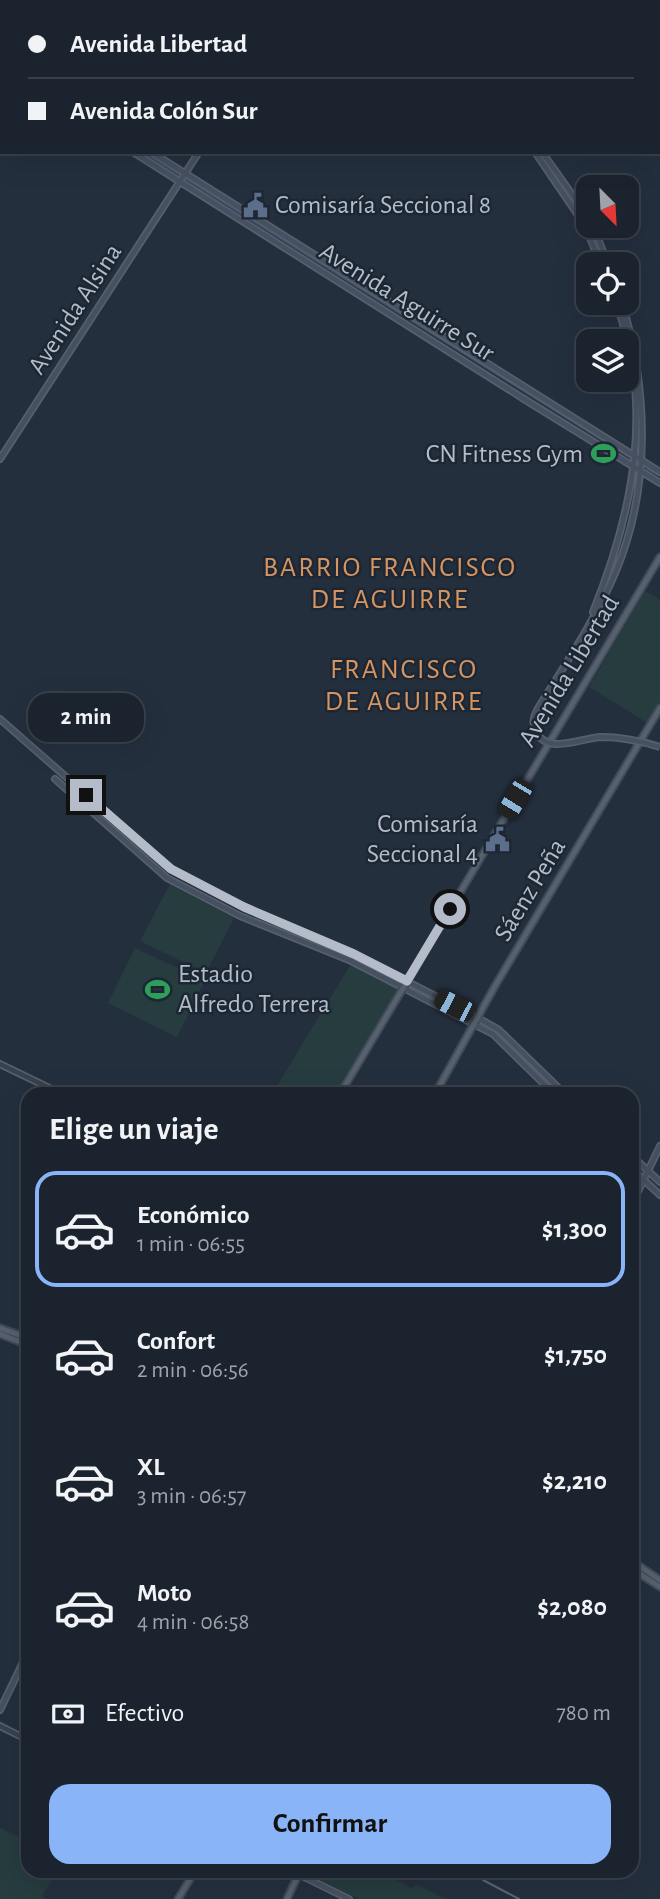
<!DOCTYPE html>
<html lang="es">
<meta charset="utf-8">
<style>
body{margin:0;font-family:"Alegreya Sans",sans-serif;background:#242b36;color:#f1f3f6;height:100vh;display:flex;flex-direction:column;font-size:26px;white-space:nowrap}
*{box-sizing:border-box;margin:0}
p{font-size:23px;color:#a0a4aa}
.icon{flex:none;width:38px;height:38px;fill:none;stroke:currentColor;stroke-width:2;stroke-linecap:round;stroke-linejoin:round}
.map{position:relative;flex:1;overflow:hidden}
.side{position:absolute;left:21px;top:1087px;width:618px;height:791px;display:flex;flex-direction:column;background:#1b232e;border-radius:21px;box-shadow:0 7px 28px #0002,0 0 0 2px #39404a}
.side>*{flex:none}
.top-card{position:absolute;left:0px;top:0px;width:662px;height:154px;box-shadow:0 7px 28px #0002,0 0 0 2px #39404a;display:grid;align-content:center;height:154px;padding:0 28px;background:#1b232e}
.needle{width:46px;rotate:156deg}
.tools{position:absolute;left:576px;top:175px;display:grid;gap:14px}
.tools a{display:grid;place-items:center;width:63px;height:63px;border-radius:14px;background:#1b232e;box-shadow:0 7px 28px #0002,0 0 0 2px #39404a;font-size:35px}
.end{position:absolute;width:32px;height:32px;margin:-16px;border:9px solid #b4bcc9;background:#111;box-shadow:0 0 0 4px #111}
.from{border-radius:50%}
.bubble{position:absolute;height:49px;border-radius:21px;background:#1b232e;box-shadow:0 7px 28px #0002,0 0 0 2px #39404a;font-size:23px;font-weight:700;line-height:49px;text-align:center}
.car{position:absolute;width:21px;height:42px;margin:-21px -10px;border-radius:9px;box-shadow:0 0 5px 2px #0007;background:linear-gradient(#222 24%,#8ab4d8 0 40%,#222 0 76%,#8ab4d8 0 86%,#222 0)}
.top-card b{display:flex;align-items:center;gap:24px;height:66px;font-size:26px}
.top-card b+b{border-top:2px solid #39404a}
.top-card i{width:18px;height:18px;background:#f1f3f6}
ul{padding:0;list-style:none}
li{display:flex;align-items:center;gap:21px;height:116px;margin:0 14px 10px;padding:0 14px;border:4px solid transparent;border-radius:21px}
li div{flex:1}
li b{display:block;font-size:26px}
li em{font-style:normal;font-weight:700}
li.selected{border-color:#8ab4f8}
li>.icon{width:63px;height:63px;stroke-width:1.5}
h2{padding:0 28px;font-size:32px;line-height:84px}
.pay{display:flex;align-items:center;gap:18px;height:77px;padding:0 28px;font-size:26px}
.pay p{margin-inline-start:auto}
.cta{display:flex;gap:14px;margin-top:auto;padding:14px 28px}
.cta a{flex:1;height:80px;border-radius:21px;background:#8ab4f8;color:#111;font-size:28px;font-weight:700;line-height:80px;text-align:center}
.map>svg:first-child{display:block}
</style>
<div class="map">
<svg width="660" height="1899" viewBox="0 0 660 1899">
<rect width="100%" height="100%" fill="#242f3e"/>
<path fill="#263c3f" d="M645 591 660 600V703L648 723 589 687Z
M170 884 234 918 206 973 140 941Z
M135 948 205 981 177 1037 108 1003Z
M351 964 401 989 339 1094H281L275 1089Z
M0 1828 28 1841V1871H57L42 1896 46 1899H0Z
M317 1871H388L392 1873 390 1877 413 1889 416 1884 446 1899H359L314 1877Z"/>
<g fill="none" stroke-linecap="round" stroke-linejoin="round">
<path stroke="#394c67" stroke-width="2" d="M0 62 2 63
M142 152 632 459
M647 469 660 476"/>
<defs>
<path id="tertiary" d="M0 1064 62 1094
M0 1726 28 1740"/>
<path id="secondary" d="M428 0 429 2
M433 0 435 2
M297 2 298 0
M0 58 2 59
M0 68 2 70
M133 152 524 399 660 483
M151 152 660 472
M535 152 584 224 601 264
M542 152 588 217
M593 226 608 264
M0 459 199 152
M593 612C633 513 655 406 616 303
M542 702C568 660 597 617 616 571 651 487 648 389 622 303
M0 719 171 869 244 907 354 954 478 1018 499 1030 565 1094
M55 779 167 878 240 916 349 960 493 1034 554 1094
M632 1156 660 1182
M632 1169 660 1195
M632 1204 660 1146
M0 1710 28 1652
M298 1874 349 1899"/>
<path id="primary" d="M340 1094 660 557
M435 1094 495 986 660 708
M0 1328 28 1338
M0 1334 28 1345
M632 1561 660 1580
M632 1569 660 1587
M178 1899 195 1871
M287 1899 300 1871"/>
</defs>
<use href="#tertiary" stroke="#565f6c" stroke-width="8"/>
<use href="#secondary" stroke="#565f6c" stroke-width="8"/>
<use href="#primary" stroke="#414a57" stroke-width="9"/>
<use href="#tertiary" stroke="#38414e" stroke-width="4.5"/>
<use href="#secondary" stroke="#465061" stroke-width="4.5"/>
<use href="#primary" stroke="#56606e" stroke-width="5"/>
<path stroke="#5a6575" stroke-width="2" d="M483 1880 519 1899"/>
<defs>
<path id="secondary-bridge" d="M542 702C536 711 530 721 536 732 548 755 581 738 601 737 622 737 641 741 660 747"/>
</defs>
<use href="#secondary-bridge" stroke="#565f6c" stroke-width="8" stroke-linecap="butt"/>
<use href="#secondary-bridge" stroke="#465061" stroke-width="4.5"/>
</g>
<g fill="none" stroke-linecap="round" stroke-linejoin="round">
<path stroke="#b4bcc9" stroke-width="9" d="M86 795 171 869 244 907 354 954 407 981 450 909"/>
</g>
<defs>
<symbol id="civic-bare" viewBox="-9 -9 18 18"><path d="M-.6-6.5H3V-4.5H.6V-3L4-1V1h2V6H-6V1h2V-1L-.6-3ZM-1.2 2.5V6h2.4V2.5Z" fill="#5c6f8a" stroke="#1d2633" stroke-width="2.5" paint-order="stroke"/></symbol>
<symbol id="stadium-bare" viewBox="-9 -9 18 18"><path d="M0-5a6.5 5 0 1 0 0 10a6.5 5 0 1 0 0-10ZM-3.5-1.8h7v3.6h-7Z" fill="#2e9e5b" stroke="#1d2633" stroke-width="2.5" paint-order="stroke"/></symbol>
</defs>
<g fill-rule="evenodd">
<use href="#civic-bare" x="238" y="188" width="35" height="35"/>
<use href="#stadium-bare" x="586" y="436" width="35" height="35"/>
<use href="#civic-bare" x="480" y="822" width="35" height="35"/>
<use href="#stadium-bare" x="140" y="972" width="35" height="35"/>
</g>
<g text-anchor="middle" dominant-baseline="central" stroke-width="5" stroke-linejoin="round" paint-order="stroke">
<g font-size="26" fill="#b4bcc9" stroke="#1d2633" text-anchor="start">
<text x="275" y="205">Comisaría Seccional 8</text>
<text x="583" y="454" text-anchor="end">CN Fitness Gym</text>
<text x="478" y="824" text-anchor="end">Comisaría<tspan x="478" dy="30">Seccional 4</tspan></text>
<text x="178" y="974">Estadio<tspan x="178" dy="30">Alfredo Terrera</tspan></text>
</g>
<g font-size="26" fill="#b4bcc9" stroke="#1d2633">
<text transform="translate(407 302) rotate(32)">Avenida Aguirre Sur</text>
<text transform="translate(75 309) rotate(-57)">Avenida Alsina</text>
<text transform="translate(569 671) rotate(-59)">Avenida Libertad</text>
<text transform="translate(530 890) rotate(-59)">Sáenz Peña</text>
</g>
<g font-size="28" letter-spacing="2" fill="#d59563" stroke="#1d2633">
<text x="390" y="568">BARRIO FRANCISCO<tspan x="390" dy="32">DE AGUIRRE</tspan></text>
<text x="404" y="670">FRANCISCO<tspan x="404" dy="32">DE AGUIRRE</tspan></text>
</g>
</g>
</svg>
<div class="tools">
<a><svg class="needle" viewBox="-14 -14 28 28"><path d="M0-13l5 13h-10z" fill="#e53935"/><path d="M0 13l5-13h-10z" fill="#a0a4aa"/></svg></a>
<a><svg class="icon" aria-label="locate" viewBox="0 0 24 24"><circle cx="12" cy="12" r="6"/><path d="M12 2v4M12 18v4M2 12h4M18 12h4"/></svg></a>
<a><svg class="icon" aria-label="layers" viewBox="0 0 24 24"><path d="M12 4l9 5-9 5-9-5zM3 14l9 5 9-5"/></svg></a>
</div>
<i class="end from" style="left:450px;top:909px"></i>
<i class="end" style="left:86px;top:795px"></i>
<div class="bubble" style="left:28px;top:693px;width:116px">2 min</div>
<i class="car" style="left:515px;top:799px;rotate:211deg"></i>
<i class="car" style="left:454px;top:1006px;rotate:297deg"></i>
<div class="top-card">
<b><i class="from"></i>Avenida Libertad</b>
<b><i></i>Avenida Colón Sur</b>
</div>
<section class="side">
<h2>Elige un viaje</h2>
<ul>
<li class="selected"><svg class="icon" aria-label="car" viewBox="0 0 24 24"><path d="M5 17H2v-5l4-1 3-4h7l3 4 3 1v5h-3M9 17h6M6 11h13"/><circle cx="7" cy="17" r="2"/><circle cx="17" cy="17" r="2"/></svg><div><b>Económico</b><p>1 min · 06:55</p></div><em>$1,300</em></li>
<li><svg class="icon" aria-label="car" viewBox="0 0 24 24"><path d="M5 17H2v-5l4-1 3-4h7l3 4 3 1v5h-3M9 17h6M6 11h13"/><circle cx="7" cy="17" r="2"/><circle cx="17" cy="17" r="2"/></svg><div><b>Confort</b><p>2 min · 06:56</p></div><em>$1,750</em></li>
<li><svg class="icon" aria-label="car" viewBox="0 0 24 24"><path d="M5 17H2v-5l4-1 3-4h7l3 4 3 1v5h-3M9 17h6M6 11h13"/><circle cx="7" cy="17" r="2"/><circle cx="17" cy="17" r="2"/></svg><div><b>XL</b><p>3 min · 06:57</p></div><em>$2,210</em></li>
<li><svg class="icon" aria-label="car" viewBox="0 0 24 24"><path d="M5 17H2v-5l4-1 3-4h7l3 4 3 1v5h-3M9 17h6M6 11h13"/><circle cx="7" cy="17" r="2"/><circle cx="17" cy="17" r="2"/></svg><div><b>Moto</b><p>4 min · 06:58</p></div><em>$2,080</em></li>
</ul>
<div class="pay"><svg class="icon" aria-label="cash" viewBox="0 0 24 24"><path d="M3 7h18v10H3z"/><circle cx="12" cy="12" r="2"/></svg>Efectivo<p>780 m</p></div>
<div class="cta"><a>Confirmar</a></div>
</section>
</div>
